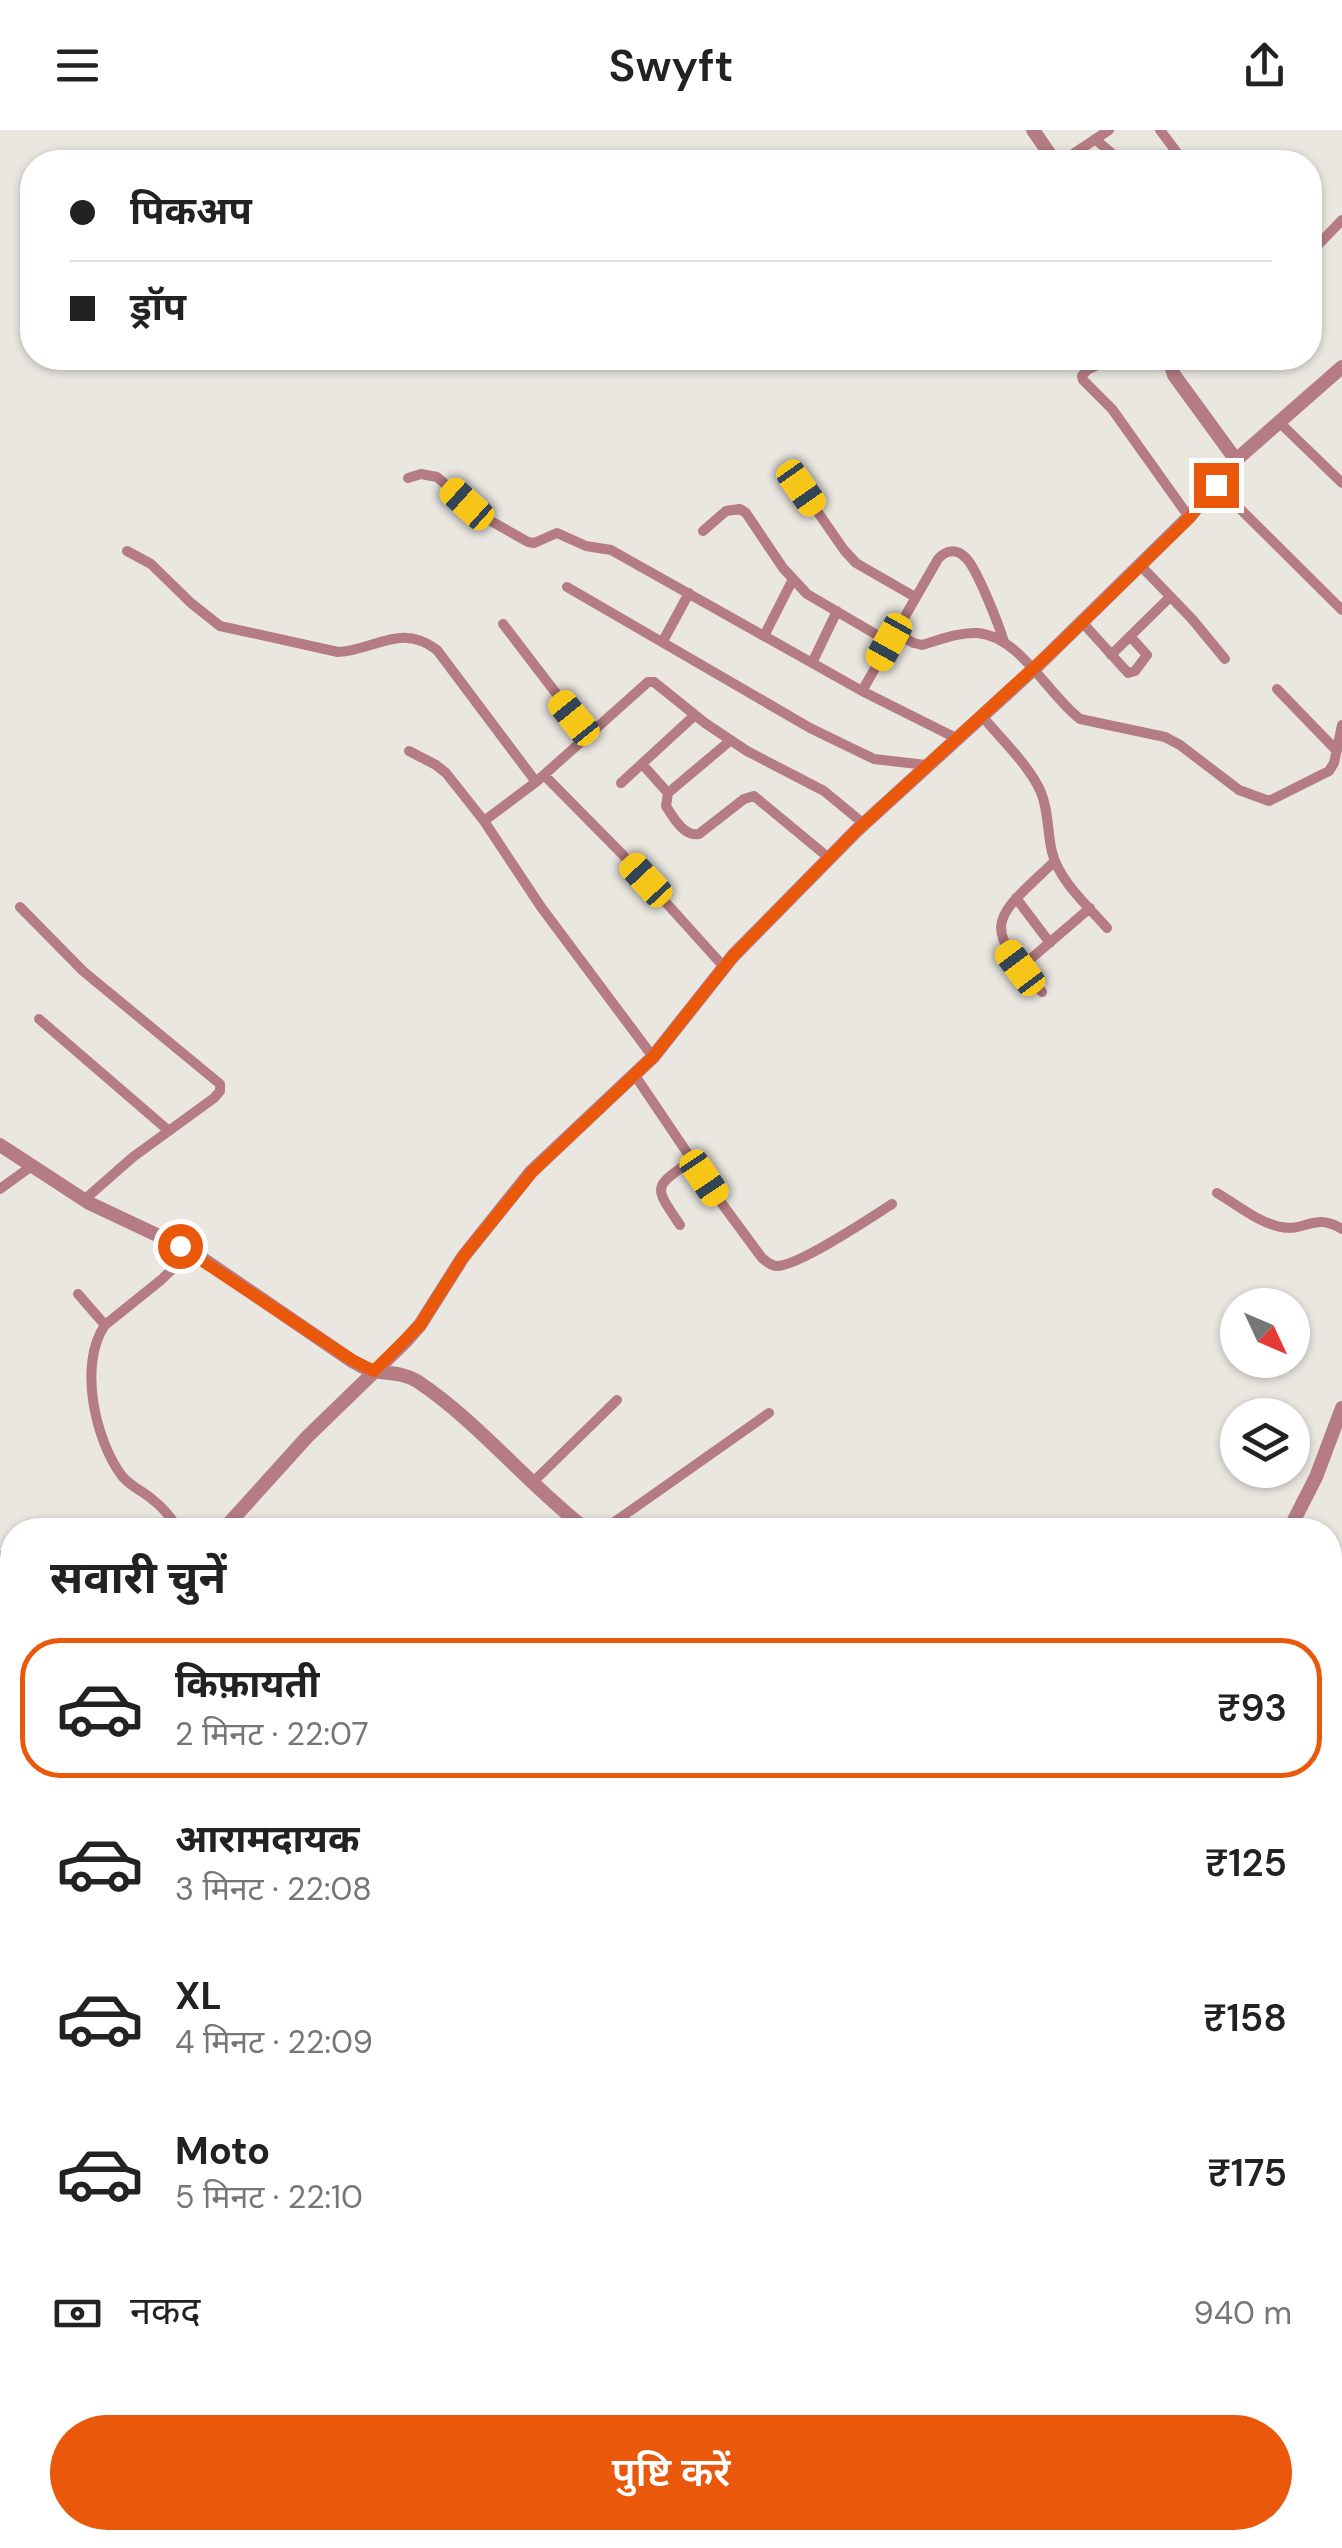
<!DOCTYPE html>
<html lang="hi">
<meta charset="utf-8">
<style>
body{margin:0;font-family:"DM Sans","Noto Sans Devanagari",sans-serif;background:#f2f2f2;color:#222;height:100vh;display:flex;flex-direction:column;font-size:38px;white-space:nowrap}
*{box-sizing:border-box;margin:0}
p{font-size:32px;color:#767676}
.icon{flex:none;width:55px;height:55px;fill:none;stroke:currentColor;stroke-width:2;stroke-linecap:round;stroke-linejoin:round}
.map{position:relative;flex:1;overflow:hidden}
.sheet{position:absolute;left:0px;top:1388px;width:1342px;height:1032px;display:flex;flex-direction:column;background:#fff;border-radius:40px 40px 0 0;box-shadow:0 2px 8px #0004}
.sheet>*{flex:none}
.guide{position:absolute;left:20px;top:20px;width:1302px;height:220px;border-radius:40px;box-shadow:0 2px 8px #0004;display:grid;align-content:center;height:220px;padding:0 50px;background:#fff}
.needle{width:65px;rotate:134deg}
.tools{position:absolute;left:1220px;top:1158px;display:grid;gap:20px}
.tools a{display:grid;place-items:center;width:90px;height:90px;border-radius:50%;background:#fff;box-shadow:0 2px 8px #0004;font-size:50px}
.end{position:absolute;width:45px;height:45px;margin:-22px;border:12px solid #ea580c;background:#fff;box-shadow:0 0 0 5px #fff}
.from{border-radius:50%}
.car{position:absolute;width:30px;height:60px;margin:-30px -15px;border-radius:12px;box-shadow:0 0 8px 2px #0007;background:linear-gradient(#f5c518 24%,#345 0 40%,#f5c518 0 76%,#345 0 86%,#f5c518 0)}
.guide b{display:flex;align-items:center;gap:35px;height:95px;font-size:38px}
.guide b+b{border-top:2px solid #e0e0e0}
.guide i{width:25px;height:25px;background:#222}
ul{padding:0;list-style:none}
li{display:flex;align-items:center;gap:30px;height:140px;margin:0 20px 15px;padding:0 30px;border:5px solid transparent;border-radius:40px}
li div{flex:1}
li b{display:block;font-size:38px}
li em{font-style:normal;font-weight:600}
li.active{border-color:#ea580c}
li>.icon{width:90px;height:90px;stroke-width:1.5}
h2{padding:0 50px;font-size:45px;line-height:120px}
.pay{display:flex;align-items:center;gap:25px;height:110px;padding:0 50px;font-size:38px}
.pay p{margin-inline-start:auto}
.cta{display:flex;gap:20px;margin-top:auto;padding:20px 50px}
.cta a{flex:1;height:115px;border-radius:60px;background:#ea580c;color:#fff;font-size:40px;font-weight:600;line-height:115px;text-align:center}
header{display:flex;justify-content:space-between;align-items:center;height:130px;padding:0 50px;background:#fff;font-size:45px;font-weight:600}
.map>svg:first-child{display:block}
</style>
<header><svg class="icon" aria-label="menu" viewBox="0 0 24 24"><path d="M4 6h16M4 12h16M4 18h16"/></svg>Swyft<svg class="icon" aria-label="share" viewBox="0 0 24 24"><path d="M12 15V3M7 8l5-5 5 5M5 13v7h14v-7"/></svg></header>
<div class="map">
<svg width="1342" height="2418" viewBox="0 0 1342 2418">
<rect width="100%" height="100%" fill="#eae7e1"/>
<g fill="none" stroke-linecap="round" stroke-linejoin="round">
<path stroke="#b57c84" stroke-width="10" d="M1160 0 1184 32
M1095 9 1122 32
M1061 32 1109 0
M1316 117 1342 90
M1113 228 1087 240 1082 246 1083 250 1112 279 1189 387
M1279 292 1342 353
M408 348 421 344 437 347 482 386 528 412 534 413 557 403 586 416 611 420 862 561 956 608
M1216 355 1342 480
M801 358 844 420 856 433 915 467
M703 401 726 381 740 379 746 383 783 438 807 464 889 512
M127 421 151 434 191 473 220 496 338 522C375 520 401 492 437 520L536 652
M1140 435 1192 489 1225 529
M567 457 810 598 874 629 926 635
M1082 492 1128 543 1135 541 1147 525 1130 506
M503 494 588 605
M894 503 914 513 922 515C939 510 959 502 977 503 1020 506 1048 565 1080 589L1165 607 1180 615 1239 660 1269 671 1329 641 1334 633 1342 595
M764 506 793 449
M663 511 689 463
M1111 525 1170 467
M812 533 837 481
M1277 559 1337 621
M862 561 938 429C946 420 956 418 966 428 977 439 999 495 1004 512
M982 586C1001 609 1027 633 1040 660 1049 680 1047 702 1052 722 1059 751 1088 776 1107 798
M731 610 668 663 666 676C673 687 684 707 699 704L744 669 754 666 829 728
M409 621 436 635 446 643 484 691 541 777 653 927
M642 634 668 663
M544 645 623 725 724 837
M621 653 695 585
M484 691 536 652 648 552H654L705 593 747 621 824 661 864 694
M1016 768 1050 813
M20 777 83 841 220 954V961L214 968 133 1027 84 1070
M1020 838 1090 778
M1042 862C979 792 993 790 1055 731
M39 889 169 1001
M634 944 717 1067 762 1128C767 1132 770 1135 776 1136 797 1137 872 1087 892 1074
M0 1059 33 1035
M1217 1063C1236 1074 1259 1093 1281 1097 1306 1102 1314 1082 1342 1099
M680 1095C653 1055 653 1058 692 1030
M78 1164 105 1195
M532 1353 617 1270
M179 1400C172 1389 164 1378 153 1370 143 1361 131 1357 122 1346 95 1310 78 1234 105 1195L161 1150 191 1121
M603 1400 769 1283
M0 1426 12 1488
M1330 1640 1342 1628
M1330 1642 1342 1652
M1337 1945 1342 1943
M348 2408 354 2418
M566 2408 571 2418
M720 2408 725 2418
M792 2408 797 2418
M69 2418 79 2408
M124 2418 129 2408
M429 2418 451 2408
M641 2418 662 2408
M871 2418C886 2411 898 2407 911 2418"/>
<path stroke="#b57c84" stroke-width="14" d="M1033 0 1055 32
M1171 228 1170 232 1174 245 1236 330
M0 1015 89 1073 191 1121 352 1231C358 1234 365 1239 373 1241 388 1244 402 1242 417 1251 480 1293 527 1354 587 1400
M223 1400 307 1307 404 1213 420 1195 463 1127 531 1042 653 927 733 826 856 701 1038 535 1189 387 1236 330 1342 237
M1289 1400 1316 1347 1342 1278
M0 1606 12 1596
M0 2077 12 2076
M0 2088 12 2086
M1330 2161 1342 2169
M1330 2178 1342 2184"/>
</g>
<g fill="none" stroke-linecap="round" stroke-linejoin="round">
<path stroke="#ea580c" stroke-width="12" d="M180 1116 352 1230 374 1241 420 1195 463 1127 532 1042 653 927 733 826 856 701 1060 514 1189 388 1216 355"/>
</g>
</svg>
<div class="tools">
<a><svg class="needle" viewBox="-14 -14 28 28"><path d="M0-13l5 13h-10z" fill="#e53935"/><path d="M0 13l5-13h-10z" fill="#767676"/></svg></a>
<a><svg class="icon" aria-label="layers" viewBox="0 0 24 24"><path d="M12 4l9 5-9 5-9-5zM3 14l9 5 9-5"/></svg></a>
</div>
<i class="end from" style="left:180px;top:1116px"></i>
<i class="end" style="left:1216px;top:355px"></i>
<i class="car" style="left:801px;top:358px;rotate:145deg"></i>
<i class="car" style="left:467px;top:374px;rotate:312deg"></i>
<i class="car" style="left:889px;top:512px;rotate:209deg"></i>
<i class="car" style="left:574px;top:588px;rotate:321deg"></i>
<i class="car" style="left:646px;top:750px;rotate:317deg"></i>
<i class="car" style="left:1020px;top:838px;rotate:323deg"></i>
<i class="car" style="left:704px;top:1048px;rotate:146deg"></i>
<div class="guide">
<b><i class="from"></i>पिकअप</b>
<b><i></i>ड्रॉप</b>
</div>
<section class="sheet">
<h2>सवारी चुनें</h2>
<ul>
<li class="active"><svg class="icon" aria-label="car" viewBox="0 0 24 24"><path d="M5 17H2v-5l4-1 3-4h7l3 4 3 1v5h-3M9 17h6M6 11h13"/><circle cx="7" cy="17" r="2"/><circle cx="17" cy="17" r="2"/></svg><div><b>किफ़ायती</b><p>2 मिनट · 22:07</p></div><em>₹93</em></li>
<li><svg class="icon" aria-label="car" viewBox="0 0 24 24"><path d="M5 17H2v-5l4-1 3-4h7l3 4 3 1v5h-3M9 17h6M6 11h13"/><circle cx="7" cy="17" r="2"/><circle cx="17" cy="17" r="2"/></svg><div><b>आरामदायक</b><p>3 मिनट · 22:08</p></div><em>₹125</em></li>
<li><svg class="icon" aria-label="car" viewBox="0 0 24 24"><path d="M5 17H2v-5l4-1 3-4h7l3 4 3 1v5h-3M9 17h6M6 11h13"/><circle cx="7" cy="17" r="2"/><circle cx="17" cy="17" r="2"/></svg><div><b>XL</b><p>4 मिनट · 22:09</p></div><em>₹158</em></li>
<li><svg class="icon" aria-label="car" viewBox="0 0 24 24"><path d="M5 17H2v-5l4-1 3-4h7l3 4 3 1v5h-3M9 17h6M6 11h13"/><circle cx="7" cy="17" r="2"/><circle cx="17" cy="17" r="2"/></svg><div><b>Moto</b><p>5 मिनट · 22:10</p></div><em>₹175</em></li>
</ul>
<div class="pay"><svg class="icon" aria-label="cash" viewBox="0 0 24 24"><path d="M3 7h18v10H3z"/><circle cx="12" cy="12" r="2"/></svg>नकद<p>940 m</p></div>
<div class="cta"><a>पुष्टि करें</a></div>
</section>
</div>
